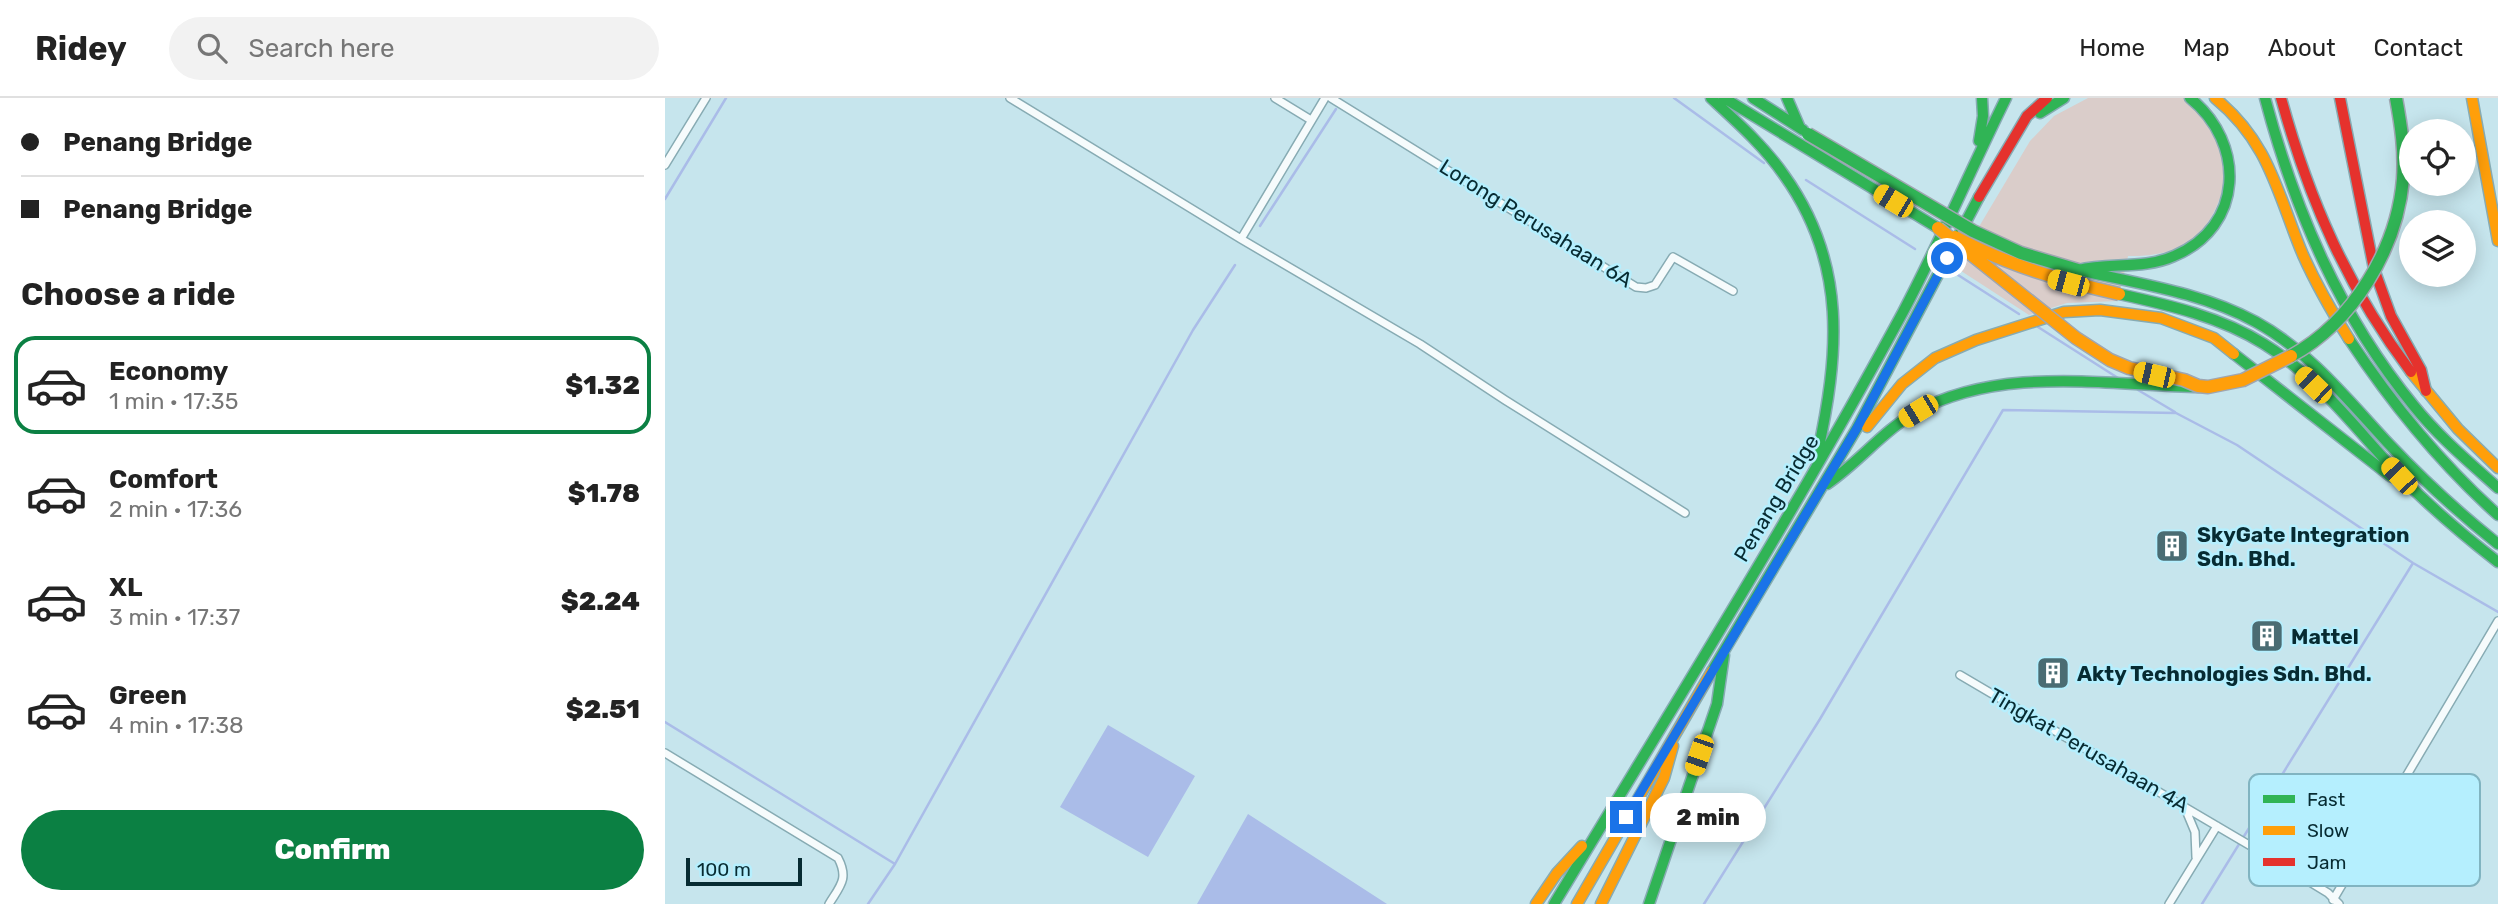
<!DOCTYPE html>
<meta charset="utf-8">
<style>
body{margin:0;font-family:Rubik,sans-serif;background:#f2f2f2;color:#222;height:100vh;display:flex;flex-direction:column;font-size:26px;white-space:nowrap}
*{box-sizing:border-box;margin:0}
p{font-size:23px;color:#767676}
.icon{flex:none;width:38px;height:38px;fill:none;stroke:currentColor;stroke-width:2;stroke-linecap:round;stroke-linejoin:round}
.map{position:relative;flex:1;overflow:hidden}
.panel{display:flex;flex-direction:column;background:#fff;width:665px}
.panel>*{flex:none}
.banner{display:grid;align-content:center;height:154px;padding:0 21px;background:#fff}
.fabs{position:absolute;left:1734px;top:21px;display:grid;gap:14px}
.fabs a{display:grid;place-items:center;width:77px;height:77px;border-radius:50%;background:#fff;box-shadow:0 4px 18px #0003;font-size:35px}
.scale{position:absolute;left:21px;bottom:18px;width:116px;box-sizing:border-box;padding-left:7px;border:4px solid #072b32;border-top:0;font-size:19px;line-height:24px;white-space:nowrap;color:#072b32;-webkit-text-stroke:5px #b5effe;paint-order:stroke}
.end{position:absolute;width:32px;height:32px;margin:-16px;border:9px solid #1a73e8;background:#fff;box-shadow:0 0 0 4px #fff}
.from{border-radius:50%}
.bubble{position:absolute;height:49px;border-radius:24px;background:#fff;box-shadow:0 4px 18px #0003;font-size:23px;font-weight:800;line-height:49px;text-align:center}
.car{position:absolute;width:21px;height:42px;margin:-21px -10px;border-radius:9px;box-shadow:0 0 5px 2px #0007;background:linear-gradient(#f5c518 24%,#345 0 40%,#f5c518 0 76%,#345 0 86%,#f5c518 0)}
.banner b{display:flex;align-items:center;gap:24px;height:66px;font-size:26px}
.banner b+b{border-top:2px solid #e0e0e0}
.banner i{width:18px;height:18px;background:#222}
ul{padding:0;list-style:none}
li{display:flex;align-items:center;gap:21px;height:98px;margin:0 14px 10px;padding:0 7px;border:4px solid transparent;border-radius:21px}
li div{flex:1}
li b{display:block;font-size:26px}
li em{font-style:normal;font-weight:800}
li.on{border-color:#0b8043}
li>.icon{width:63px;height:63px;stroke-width:1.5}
h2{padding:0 21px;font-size:32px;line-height:84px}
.cta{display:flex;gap:14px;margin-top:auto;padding:14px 21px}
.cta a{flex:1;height:80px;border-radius:42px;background:#0b8043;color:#fff;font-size:28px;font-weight:800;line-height:80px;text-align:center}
header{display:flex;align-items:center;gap:42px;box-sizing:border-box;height:98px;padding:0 35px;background:#fff;border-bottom:2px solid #e0e0e0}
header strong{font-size:33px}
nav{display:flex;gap:38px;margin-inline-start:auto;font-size:24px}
.search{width:490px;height:63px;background:#f2f2f2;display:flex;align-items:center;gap:18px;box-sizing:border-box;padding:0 24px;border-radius:38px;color:#767676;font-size:26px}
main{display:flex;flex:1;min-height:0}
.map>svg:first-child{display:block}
</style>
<header>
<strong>Ridey</strong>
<div class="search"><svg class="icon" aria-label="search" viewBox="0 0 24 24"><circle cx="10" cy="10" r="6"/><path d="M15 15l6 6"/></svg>Search here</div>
<nav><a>Home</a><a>Map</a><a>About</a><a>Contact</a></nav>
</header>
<main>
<section class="panel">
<div class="banner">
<b><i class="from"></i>Penang Bridge</b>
<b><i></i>Penang Bridge</b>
</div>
<h2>Choose a ride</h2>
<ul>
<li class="on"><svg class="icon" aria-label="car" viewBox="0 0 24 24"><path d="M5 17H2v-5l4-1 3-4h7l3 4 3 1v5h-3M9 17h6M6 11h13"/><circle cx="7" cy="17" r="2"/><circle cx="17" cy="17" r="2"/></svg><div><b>Economy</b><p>1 min · 17:35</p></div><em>$1.32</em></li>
<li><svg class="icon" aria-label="car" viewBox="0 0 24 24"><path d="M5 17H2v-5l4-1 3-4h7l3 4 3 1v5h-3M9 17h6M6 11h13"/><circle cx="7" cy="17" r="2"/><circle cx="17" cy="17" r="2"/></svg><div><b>Comfort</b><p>2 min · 17:36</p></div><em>$1.78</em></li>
<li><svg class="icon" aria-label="car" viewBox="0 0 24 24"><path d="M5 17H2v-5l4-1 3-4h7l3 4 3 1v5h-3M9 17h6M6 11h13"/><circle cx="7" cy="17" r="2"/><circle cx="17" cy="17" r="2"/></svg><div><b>XL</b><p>3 min · 17:37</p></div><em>$2.24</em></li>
<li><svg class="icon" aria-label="car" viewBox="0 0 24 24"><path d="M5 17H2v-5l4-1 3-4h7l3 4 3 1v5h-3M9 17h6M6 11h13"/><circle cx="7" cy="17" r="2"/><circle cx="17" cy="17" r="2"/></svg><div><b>Green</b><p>4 min · 17:38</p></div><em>$2.51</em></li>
</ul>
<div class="cta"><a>Confirm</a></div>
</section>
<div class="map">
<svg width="1833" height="806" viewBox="0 0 1833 806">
<rect width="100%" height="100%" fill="#c6e5ed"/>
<path fill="#dacdca" d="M1423 0H1520C1529 10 1550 29 1555 41 1562 57 1562 78 1557 94 1542 142 1513 159 1463 158L1453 203 1402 205 1364 217 1290 169 1365 43 1389 18Z"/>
<path fill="#aabce8" d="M443 627 530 678 483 759 395 709Z
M583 716 722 806H532Z"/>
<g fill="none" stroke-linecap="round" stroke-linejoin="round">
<path stroke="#aabce8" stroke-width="2.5" d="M1009 0 1099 65
M1141 82 1250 151
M0 101 61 0
M595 128 671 11
M1293 177 1354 216
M1373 229 1453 280
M1473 292 1510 314
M0 624 230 766 203 806
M230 766 528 232 570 167
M1039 806 1155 621 1338 312 1511 315 1572 347 1748 465 1833 514
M1537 806 1748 465"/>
<defs>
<path id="street" d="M345 0 576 141 755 246 840 302 1020 415
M610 0 646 22
M666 0 971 189 981 190 990 187 1008 159 1068 193
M0 67 41 0
M576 141 660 0
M1295 577 1596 754 1663 795 1674 806
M0 655 173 760C184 781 175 788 164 806
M1520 710 1530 734 1531 759
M1668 802 1833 523
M1504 806 1552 728"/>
<path id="fast" d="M1046 0C1072 24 1099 48 1119 77 1183 166 1174 257 1152 358
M1059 0 1273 130
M1088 0 1138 32
M1122 0 1135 30
M1600 0C1630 113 1675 218 1749 308 1774 339 1804 364 1833 390
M1375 15 1399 0
M1314 43 1318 18 1317 0
M1413 172C1445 164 1478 172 1509 158 1579 129 1581 45 1525 0
M1418 173C1476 186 1538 195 1591 224 1644 253 1683 302 1723 345 1758 382 1794 415 1833 446
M1454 196C1504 207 1556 219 1599 246 1653 279 1691 331 1733 376 1764 408 1798 437 1833 464
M1684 241C1727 306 1775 365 1833 417
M1569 256 1725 378 1740 383
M1162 386C1193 365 1217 334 1249 315 1335 267 1440 287 1534 289
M1047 573 1192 330 1314 99
M889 806C1007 610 1129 416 1238 214 1275 144 1306 71 1341 0
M984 806 1052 606 1059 557"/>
<path id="slow" d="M1550 0C1605 45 1612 95 1638 157 1651 186 1667 214 1684 241
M1807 0 1833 143
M1746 274 1793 331 1833 370
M1202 329 1237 286 1270 260 1311 242 1399 214 1435 212 1496 220 1549 240 1569 256
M871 806 892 775 917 748
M912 806 1047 573
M936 806 999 680 1008 648"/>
<path id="jam" d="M1616 0C1644 102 1682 189 1746 274
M1675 0 1709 171 1726 218 1756 272 1761 293
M1314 99 1362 18 1382 0"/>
</defs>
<use href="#street" stroke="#87abb3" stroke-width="10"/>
<use href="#fast" stroke="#87abb3" stroke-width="13"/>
<use href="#slow" stroke="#87abb3" stroke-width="13"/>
<use href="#jam" stroke="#87abb3" stroke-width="13"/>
<use href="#street" stroke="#f6fbfc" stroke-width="7"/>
<use href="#fast" stroke="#30b455" stroke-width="10"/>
<use href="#slow" stroke="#ff9f0a" stroke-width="10"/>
<use href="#jam" stroke="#e5322d" stroke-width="10"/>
<defs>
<path id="fast-bridge" d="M1143 36 1308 133 1356 155 1413 172
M1626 258C1688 224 1732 151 1738 81 1740 53 1736 27 1731 0"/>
<path id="slow-bridge" d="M1273 130 1411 240 1445 262 1464 270 1519 282 1533 288 1543 289 1578 282 1626 258
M1290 139C1342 167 1397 183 1454 196"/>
</defs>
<use href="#fast-bridge" stroke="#9fa6b1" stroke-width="15" stroke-linecap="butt"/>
<use href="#slow-bridge" stroke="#9fa6b1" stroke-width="15" stroke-linecap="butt"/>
<use href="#fast-bridge" stroke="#30b455" stroke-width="12"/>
<use href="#slow-bridge" stroke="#ff9f0a" stroke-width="12"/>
</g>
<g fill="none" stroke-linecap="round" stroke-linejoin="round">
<path stroke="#1a73e8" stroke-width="9" d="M961 719 1192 330 1282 160"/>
</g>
<defs>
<symbol id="building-square" viewBox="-11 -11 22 22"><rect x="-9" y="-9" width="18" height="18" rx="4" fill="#4a6c73" stroke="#b5effe"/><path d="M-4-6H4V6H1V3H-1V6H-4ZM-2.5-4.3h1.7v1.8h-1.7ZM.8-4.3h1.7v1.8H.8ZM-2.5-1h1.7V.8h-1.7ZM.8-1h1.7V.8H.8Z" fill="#fff"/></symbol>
</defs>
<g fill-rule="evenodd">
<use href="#building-square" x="1488" y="429" width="38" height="38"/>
<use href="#building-square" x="1583" y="519" width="38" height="38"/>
<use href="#building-square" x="1369" y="556" width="38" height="38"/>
</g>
<g text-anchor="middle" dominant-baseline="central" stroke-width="5" stroke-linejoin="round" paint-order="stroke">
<g font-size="21" fill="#072b32" stroke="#b5effe">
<text transform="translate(871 125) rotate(32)">Lorong Perusahaan 6A</text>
<text transform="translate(1111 400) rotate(-59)">Penang Bridge</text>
<text transform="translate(1424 652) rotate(30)">Tingkat Perusahaan 4A</text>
</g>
<g font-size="21" font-weight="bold" fill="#072b32" stroke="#b5effe" text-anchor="start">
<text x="1532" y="436">SkyGate Integration<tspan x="1532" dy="24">Sdn. Bhd.</tspan></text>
<text x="1626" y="538">Mattel</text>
<text x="1412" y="575">Akty Technologies Sdn. Bhd.</text>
</g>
</g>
<rect x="1584" y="676" width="231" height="112" rx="10" fill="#b5effe" stroke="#81b4c1" stroke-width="2"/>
<rect x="1598" y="697" width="32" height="8" fill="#30b455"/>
<rect x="1598" y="728" width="32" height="9" fill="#ff9f0a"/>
<rect x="1598" y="760" width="32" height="8" fill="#e5322d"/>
<g font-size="19" fill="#072b32">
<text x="1642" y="708">Fast</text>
<text x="1642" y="739">Slow</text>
<text x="1642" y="771">Jam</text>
</g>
</svg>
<div class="fabs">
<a><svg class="icon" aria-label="locate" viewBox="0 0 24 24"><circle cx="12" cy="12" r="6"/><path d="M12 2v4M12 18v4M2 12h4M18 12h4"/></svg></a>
<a><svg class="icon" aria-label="layers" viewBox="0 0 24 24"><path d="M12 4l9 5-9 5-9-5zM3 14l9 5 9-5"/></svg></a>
</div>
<div class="scale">100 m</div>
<i class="end from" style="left:1282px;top:160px"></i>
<i class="end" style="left:961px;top:719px"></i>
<div class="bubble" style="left:985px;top:695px;width:116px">2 min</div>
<i class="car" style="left:1228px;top:103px;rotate:301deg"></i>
<i class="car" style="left:1403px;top:185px;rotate:285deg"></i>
<i class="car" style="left:1489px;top:277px;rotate:283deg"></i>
<i class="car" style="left:1648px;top:287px;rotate:314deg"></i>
<i class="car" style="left:1253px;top:313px;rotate:239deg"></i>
<i class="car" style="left:1734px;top:378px;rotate:317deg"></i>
<i class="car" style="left:1034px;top:657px;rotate:199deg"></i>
</div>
</main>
